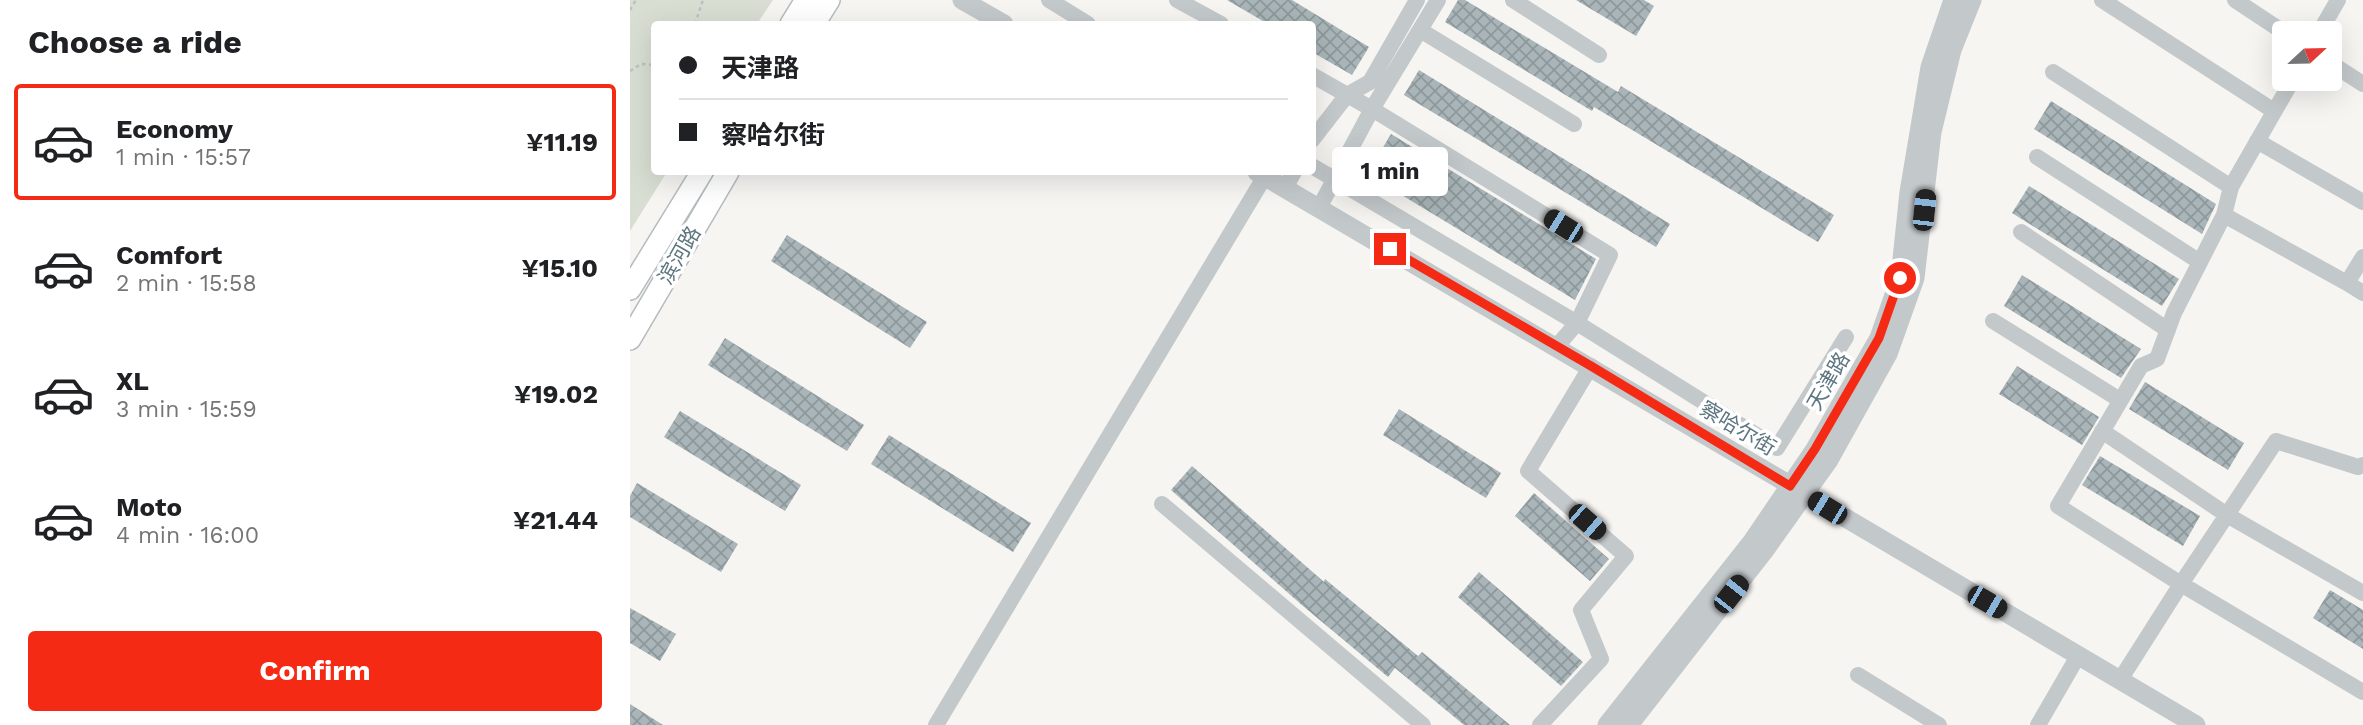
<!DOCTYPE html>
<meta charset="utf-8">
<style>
body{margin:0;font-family:"Work Sans","Noto Sans SC",sans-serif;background:#f2f2f2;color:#202124;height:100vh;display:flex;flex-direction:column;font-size:26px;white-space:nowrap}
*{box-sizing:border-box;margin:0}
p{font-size:23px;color:#757577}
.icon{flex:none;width:38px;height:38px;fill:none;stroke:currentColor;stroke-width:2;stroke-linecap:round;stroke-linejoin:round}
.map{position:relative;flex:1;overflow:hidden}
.sheet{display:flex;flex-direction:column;background:#fff;width:630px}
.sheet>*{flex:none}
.hud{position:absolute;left:21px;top:21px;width:665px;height:154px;border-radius:7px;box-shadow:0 7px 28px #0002;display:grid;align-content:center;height:154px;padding:0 28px;background:#fff}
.needle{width:46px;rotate:68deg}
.tools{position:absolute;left:1642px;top:21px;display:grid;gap:14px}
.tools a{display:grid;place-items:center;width:70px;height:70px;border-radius:7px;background:#fff;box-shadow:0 7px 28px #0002;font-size:35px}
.end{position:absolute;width:32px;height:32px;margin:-16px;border:9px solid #f42a14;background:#fff;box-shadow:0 0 0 4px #fff}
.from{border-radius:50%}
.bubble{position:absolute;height:49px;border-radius:7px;background:#fff;box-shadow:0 7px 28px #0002;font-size:23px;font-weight:700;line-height:49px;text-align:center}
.car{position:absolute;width:21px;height:42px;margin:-21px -10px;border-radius:9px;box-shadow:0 0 5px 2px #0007;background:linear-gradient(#222 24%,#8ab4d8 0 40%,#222 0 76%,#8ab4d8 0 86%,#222 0)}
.hud b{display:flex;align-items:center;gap:24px;height:66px;font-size:26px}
.hud b+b{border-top:2px solid #e0e0e0}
.hud i{width:18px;height:18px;background:#202124}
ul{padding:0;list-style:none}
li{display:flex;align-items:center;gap:21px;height:116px;margin:0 14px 10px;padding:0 14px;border:4px solid transparent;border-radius:7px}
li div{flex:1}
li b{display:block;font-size:26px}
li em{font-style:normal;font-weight:700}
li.on{border-color:#f42a14}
li>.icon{width:63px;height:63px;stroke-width:1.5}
h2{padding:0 28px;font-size:32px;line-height:84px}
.button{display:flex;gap:14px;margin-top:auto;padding:14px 28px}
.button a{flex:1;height:80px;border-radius:7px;background:#f42a14;color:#fff;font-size:28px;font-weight:700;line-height:80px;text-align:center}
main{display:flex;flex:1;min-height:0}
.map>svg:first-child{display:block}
</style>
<main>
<section class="sheet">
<h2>Choose a ride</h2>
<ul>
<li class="on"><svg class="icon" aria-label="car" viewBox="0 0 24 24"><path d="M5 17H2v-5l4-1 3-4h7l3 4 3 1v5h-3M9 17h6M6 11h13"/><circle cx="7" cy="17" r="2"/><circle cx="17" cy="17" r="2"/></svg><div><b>Economy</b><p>1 min · 15:57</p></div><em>¥11.19</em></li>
<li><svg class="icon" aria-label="car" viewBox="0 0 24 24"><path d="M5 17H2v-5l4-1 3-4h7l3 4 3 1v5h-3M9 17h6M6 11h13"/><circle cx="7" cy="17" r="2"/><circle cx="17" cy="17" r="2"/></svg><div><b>Comfort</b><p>2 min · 15:58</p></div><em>¥15.10</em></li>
<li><svg class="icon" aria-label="car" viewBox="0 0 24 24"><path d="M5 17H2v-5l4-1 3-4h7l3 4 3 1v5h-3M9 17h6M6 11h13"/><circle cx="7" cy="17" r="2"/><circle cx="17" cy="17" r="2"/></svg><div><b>XL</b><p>3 min · 15:59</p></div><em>¥19.02</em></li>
<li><svg class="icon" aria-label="car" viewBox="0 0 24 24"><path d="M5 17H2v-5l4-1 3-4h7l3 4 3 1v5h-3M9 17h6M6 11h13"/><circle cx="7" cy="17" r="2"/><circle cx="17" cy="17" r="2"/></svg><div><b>Moto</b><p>4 min · 16:00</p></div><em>¥21.44</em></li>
</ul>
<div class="button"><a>Confirm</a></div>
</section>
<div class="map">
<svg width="1733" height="725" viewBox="0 0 1733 725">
<defs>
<pattern id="building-cross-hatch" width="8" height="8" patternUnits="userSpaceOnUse" patternTransform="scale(1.75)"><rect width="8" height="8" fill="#a9b5b8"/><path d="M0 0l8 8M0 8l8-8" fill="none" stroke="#8d989b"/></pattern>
</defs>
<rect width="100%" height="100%" fill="#f6f5f2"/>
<path fill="#d8ded2" d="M0 0H143L127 24H24V172H37L0 231Z"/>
<path fill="url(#building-cross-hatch)" d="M597 0H662L739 47 722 75 682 52V24H638Z
M828 0H835L988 92 991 86 1204 215 1188 242 964 107 962 111 815 22Z
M946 0H1014L1024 6 1006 36Z
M789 70 1040 224 1026 247 774 95Z
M1421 101 1586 204 1572 234 1404 129Z
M761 134 966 259 945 300 737 174Z
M1399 186 1549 279 1532 306 1382 213Z
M157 235 297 322 280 348 141 261Z
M1392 275 1511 349 1491 378 1374 306Z
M95 338 234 425 217 451 78 365Z
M1387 366 1469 417 1452 445 1369 394Z
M1515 382 1614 443 1598 470 1499 409Z
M769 409 871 473 856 498 753 435Z
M50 411 171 485 155 511 34 437Z
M259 435 401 523 383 552 241 464Z
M1470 456 1570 516 1553 546 1452 485Z
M562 466 694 582 695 579 788 656 792 652 880 725H834L765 668 758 677 673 606 541 490Z
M7 483 108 544 91 572 0 517V496Z
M904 493 979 559 960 581 885 516Z
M849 572 953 662 931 686 828 597Z
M1700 590 1733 610V649L1683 618Z
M0 608 46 634 30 661 0 643Z
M0 704 33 725H0Z"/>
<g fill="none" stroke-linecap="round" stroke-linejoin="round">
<defs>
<path id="secondary" d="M161 24 176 0
M184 24 199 0
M0 289 72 172
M0 339 98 172"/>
</defs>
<use href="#secondary" stroke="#b5bcbf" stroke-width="24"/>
<path stroke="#bec1c3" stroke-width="2.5" stroke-dasharray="3.5 3.5" stroke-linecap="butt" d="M0 10 6 0
M65 24 73 0
M0 71 11 64 24 65"/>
<path stroke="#c3c8cb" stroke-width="16" d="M419 0 458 24
M547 0 591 24
M883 0 969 55
M1472 0 1644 111
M1605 0 1655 33
M790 30 944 124
M1689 33 1708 0
M1699 62 1733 84
M1423 72 1601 187
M682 75 742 109 980 255 947 323 927 346
M1663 79 1601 187 1594 215 1544 313 1527 359 1511 366 1428 506 1551 584 1646 441 1728 467 1733 465
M682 140 717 95 740 82 787 0
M1627 141 1733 202
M1407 157 1570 262
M682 166 947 323 1147 448 1216 337
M655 188 664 172
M689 208 742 109 808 0
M1594 215 1717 283
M1391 232 1538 330
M1733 257 1717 283 1733 293
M1363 321 1490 400
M1472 431 1597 515 1733 593
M532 504 793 725
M1228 675 1309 725
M1490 680 1551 584 1733 692
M306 725 635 176
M910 725 971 659 951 610 996 556 898 471 961 366
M1408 725 1448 656"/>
<path stroke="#c3c8cb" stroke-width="19" d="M332 0 374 24
M627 172C941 354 1253 541 1566 725
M977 725 1121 543 1185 449 1249 338 1270 278 1279 192 1300 67 1323 0
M999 725 1135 550 1199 460 1258 354 1285 278 1302 132 1322 50 1342 0"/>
<use href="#secondary" stroke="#fff" stroke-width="21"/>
</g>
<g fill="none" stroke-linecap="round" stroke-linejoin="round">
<path stroke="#f42a14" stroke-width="9" d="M760 249 961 366 1160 486 1185 449 1249 338 1270 278"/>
</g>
<g text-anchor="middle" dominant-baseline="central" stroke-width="7" stroke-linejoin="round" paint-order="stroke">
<g font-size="21" fill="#5e7680" stroke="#fff">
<text transform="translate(49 255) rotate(-60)">滨河路</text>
<text transform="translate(1198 381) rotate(-60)">天津路</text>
<text transform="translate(1108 428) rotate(31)">察哈尔街</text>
</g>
</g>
</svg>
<div class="tools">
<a><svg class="needle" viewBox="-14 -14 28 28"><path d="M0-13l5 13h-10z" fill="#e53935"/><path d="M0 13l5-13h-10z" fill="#757577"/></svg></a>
</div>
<i class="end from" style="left:1270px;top:278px"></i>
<i class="end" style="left:760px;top:249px"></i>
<div class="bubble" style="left:702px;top:147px;width:116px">1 min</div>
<i class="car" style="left:1294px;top:210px;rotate:6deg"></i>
<i class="car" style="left:933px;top:226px;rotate:302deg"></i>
<i class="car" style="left:1197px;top:508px;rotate:301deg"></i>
<i class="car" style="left:957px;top:522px;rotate:131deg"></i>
<i class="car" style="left:1101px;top:594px;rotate:38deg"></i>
<i class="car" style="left:1357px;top:602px;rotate:120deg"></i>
<div class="hud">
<b><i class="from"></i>天津路</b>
<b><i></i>察哈尔街</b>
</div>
</div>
</main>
